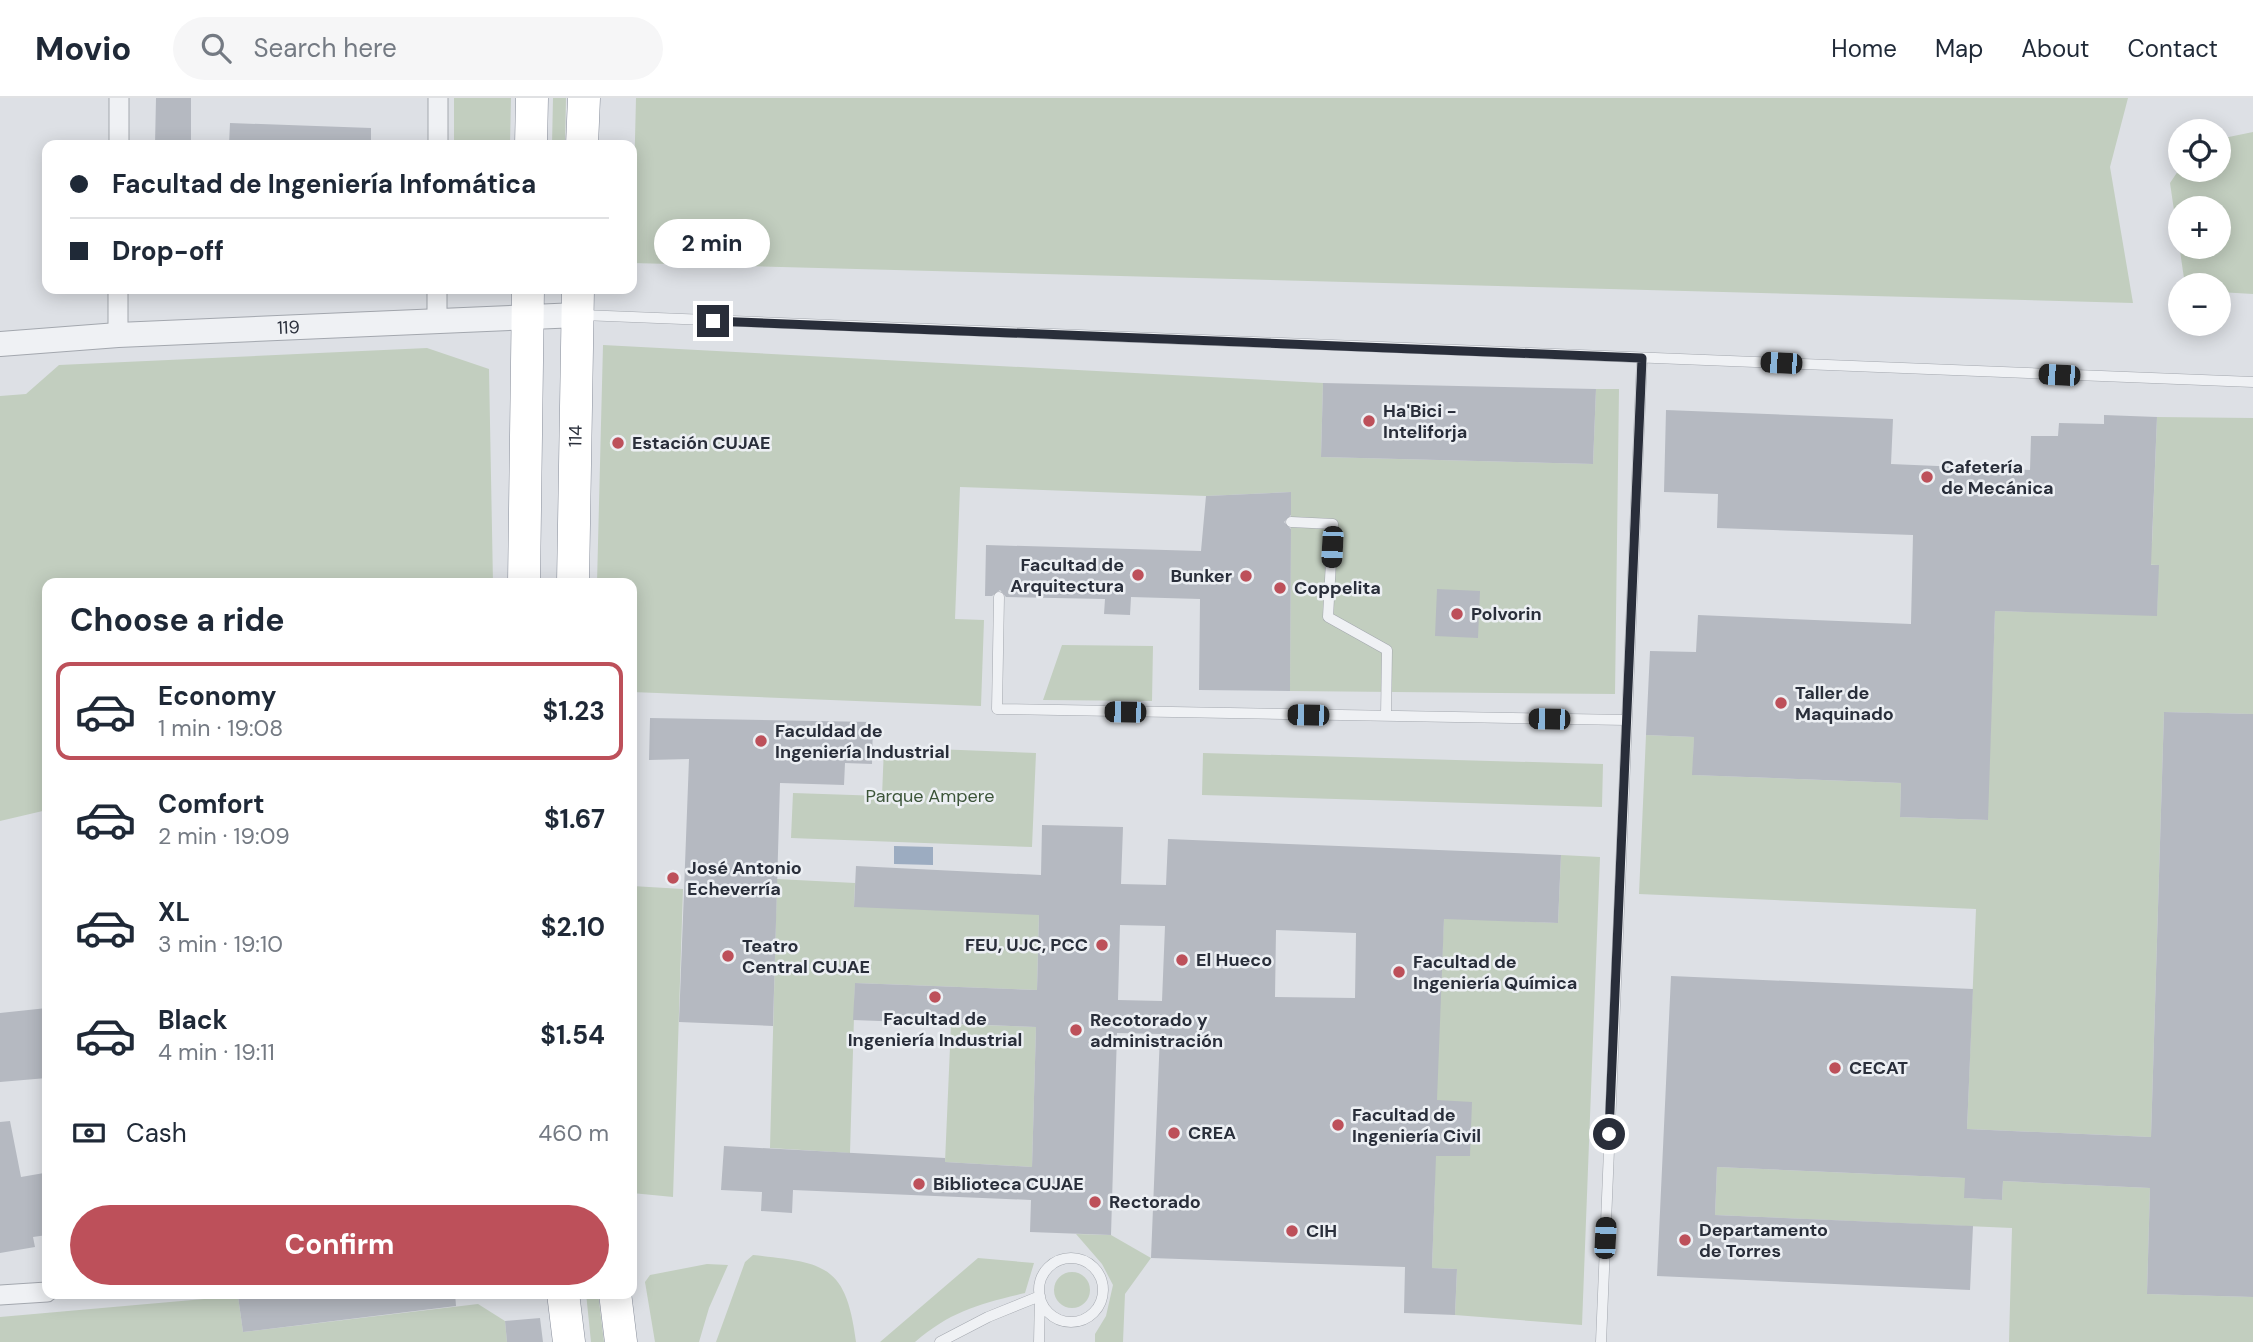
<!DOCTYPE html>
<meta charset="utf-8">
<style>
body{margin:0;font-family:"DM Sans",sans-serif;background:#f6f6f7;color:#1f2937;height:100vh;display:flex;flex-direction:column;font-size:26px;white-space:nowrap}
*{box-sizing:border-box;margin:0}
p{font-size:23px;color:#747a83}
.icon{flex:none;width:38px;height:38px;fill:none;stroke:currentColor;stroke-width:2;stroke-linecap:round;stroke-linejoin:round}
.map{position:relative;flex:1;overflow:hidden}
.panel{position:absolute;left:42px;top:480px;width:595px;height:721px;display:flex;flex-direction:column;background:#fff;border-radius:14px;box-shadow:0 4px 18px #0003}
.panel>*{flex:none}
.hud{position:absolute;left:42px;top:42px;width:595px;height:154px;border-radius:14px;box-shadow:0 4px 18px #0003;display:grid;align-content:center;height:154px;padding:0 28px;background:#fff}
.buttons{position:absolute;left:2168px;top:21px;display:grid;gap:14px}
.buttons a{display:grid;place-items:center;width:63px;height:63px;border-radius:50%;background:#fff;box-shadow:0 4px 18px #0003;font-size:35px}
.end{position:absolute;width:32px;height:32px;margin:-16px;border:9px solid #292e3a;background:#fff;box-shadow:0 0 0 4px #fff}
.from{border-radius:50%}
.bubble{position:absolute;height:49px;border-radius:24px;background:#fff;box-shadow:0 4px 18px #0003;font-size:23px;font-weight:700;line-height:49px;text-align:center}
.car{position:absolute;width:21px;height:42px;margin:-21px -10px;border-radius:9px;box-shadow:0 0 5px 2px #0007;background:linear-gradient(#222 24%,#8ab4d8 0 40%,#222 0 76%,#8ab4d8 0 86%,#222 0)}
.hud b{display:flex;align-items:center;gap:24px;height:66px;font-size:26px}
.hud b+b{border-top:2px solid #e0e1e3}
.hud i{width:18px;height:18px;background:#1f2937}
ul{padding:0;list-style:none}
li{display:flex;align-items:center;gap:21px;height:98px;margin:0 14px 10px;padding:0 14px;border:4px solid transparent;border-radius:14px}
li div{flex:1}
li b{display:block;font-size:26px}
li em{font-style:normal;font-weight:700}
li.selected{border-color:#bd505a}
li>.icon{width:63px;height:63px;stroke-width:1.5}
h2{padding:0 28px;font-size:32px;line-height:84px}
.pay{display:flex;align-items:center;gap:18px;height:77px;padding:0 28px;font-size:26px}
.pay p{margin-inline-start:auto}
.action{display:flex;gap:14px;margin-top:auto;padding:14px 28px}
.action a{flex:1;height:80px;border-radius:42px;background:#bd505a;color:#fff;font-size:28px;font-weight:700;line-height:80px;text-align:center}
header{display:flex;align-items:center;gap:42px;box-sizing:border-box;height:98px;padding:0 35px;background:#fff;border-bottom:2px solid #e0e1e3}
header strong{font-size:33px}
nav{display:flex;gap:38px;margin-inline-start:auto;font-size:24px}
.search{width:490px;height:63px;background:#f6f6f7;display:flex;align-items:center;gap:18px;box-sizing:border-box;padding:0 24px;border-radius:38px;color:#747a83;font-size:26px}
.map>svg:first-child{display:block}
</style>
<header>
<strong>Movio</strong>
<div class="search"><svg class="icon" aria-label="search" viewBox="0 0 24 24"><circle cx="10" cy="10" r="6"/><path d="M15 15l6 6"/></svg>Search here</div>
<nav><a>Home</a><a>Map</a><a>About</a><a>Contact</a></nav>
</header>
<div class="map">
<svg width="2253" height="1244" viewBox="0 0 2253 1244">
<rect width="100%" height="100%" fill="#dde0e5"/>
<path fill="#c2cebf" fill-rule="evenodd" d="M454 0H511L510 47H454Z
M553 0H566L565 47H552Z
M636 0H2128L2110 69 2133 205 632 165Z
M2253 34V196L2219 194V187H2185L2170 85 2180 70 2219 72V41ZM2180 110H2219V149H2180Z
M603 247 1323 285 1321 359 1593 366 1596 291H1619L1615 596 1290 593 1291 394 1206 398 960 389 955 521 984 522 981 608 632 594V485H597Z
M427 250 489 271 493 485H47V712L0 723V298L26 296 59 267Z
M2157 319 2253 320V616L2164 614 2151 1039 1967 1031 1976 811 1639 796 1646 637 1694 639 1693 677 1901 685 1900 719 1987 722 1995 513 2157 517 2158 467 1997 462 1998 440 2152 445Z
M1062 547 1153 548 1152 603 1043 602Z
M884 649 1036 655 1032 749 791 740 793 695 882 698Z
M1203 655 1603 666 1602 709 1202 697Z
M1561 757 1600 759 1582 1227 1455 1217 1457 1171 1432 1170 1435 1081 1386 1056 1470 1058 1435 1003 1444 820 1558 825Z
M777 781 855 785 854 808 1039 816 1037 892 855 885 850 1055 770 1050Z
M632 788 683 791 673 1099 632 1095Z
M951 926 1036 929 1032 1069 945 1064Z
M1717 1069 1965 1080V1100L2002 1102 2003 1083 2150 1090 2147 1196 2253 1199V1244H2009L2012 1130 1715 1117Z
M1076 1136 1111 1137 1151 1160 1125 1196 1123 1244H1095V1236L1106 1218 1113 1187 1102 1166Z
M753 1157C825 1165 846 1166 856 1244H716L745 1164Z
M978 1160 1034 1165 1025 1195C979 1206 951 1213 915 1244H880Z
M707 1166 728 1167 709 1210 699 1244H655L645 1184 650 1177Z
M1054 1192a18 18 0 1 1 36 0a18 18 0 1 1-36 0Z
M586 1195H598L604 1244H591Z
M238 1198 243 1234 478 1206 505 1223 507 1244H0V1219Z"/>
<path fill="#9cacc1" d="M894 748 933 749V767L894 766Z"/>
<path fill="#b5b9c1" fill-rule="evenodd" d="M156 0H191V47H155Z
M230 25 371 30V47H229Z
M1323 285 1596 291 1593 366 1321 359Z
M1666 312 1893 321 1891 366 2030 372 2031 338H2058L2059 325 2104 326V317L2157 319 2151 467H2159L2157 518 1995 513 1988 722 1900 719 1901 685 1692 677 1694 639 1646 637 1650 553 1696 554 1698 517 1911 526 1913 437 1717 430 1718 396 1664 394Z
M1291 394V417L1284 424 1291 431 1290 593 1199 592 1200 501 1131 499 1130 517 1104 516 1105 501 1006 499 1000 492 992 498H985L986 447 1201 453 1206 398Z
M1437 491 1480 493 1478 540 1435 538Z
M2164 614 2253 616V1199L2147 1196 2150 1090 2003 1083 2002 1102 1964 1100 1965 1080 1717 1069 1715 1117 1973 1128 1970 1192 1657 1178 1671 878 1973 891 1967 1031 2151 1039Z
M650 620 873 624 872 666 845 665 844 687 780 685 773 928 679 924 689 661 649 662Z
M1042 727 1123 729 1121 786 1166 787 1168 741 1561 757 1558 825 1444 821 1437 1002 1472 1004 1470 1058H1436L1432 1170 1457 1171 1455 1217 1404 1215 1405 1169 1151 1160 1160 936 1117 935 1111 1137 1030 1134 1031 1102 793 1092 792 1115 761 1113 762 1094 721 1092 724 1048 945 1060V1064L1032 1069 1036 929 853 922 855 885 1037 892 1039 817 854 809 856 768 1041 777ZM1120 827 1165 828 1162 903 1118 902ZM1276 832 1356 835 1355 900 1275 899Z
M47 910V980L0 984V915Z
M10 1023 21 1079 44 1075 47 1137 33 1139 35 1149 0 1155V1024Z
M259 1195H455L456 1208 243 1234 238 1198Z
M540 1220 543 1244H507L505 1223Z"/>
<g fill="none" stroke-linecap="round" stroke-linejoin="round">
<defs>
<path id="service" d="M582 217 2253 284
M1291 424 1333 426 1328 519 1387 552 1386 618
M999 499 997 611 1627 622
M1039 1192a32 32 0 1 1 64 0a32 32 0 1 1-64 0Z
M940 1244 988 1219 1040 1198 1039 1244
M1601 1244 1642 260"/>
<path id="minor" d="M119 47V0
M438 47V0
M437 223V191
M118 237V191
M0 1197 47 1194"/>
<g id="tertiary">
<path id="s1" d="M0 246 118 237 578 217"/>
</g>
<g id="trunk">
<path d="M531 47 532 0"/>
<path d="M582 47 584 0"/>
<path d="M524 485 528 191"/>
<path id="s2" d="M573 485 578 191"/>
<path d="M563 1195 569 1244"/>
<path d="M615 1195 621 1244"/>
</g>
</defs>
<use href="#service" stroke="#a3a7ae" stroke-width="11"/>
<use href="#minor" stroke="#a3a7ae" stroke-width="21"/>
<use href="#tertiary" stroke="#a3a7ae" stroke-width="26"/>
<use href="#trunk" stroke="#878d9a" stroke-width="33"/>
<use href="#service" stroke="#eff1f4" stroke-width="10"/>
<use href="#minor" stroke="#eff1f4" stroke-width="19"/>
<use href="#tertiary" stroke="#eff1f4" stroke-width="24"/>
<use href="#trunk" stroke="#fff" stroke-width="32"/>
</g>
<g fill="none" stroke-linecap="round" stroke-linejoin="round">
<path stroke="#292e3a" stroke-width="9" d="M713 223 1642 260 1609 1036"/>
</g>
<g fill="#bd505a" stroke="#eceff3" stroke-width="2.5">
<circle cx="1369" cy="323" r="7"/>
<circle cx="618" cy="345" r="7"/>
<circle cx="1927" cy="379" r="7"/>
<circle cx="1138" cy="477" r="7"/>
<circle cx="1246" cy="478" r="7"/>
<circle cx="1280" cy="490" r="7"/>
<circle cx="1457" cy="516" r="7"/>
<circle cx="1781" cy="605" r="7"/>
<circle cx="761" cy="643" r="7"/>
<circle cx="673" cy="780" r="7"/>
<circle cx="1102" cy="847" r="7"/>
<circle cx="728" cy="858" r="7"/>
<circle cx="1182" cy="862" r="7"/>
<circle cx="1399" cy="874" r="7"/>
<circle cx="935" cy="899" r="7"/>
<circle cx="1076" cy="932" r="7"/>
<circle cx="1835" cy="970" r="7"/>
<circle cx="1338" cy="1027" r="7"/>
<circle cx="1174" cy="1035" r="7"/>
<circle cx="919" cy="1086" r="7"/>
<circle cx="1095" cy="1104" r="7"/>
<circle cx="1292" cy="1133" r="7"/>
<circle cx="1685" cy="1142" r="7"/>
</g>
<g text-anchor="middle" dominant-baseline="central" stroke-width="5" stroke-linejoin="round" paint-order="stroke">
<g font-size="18" fill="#292e3a" stroke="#eceff3">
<text stroke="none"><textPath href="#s1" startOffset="289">119</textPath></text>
<text stroke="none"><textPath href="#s2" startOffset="147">114</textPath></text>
</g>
<g font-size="18" font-weight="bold" fill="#292e3a" stroke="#eceff3" text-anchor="start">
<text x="1383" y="313">Ha'Bici -<tspan x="1383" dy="21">Inteliforja</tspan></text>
<text x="632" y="345">Estación CUJAE</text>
<text x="1941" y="369">Cafetería<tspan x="1941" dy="21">de Mecánica</tspan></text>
<text x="1124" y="467" text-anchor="end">Facultad de<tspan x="1124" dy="21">Arquitectura</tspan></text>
<text x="1232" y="478" text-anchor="end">Bunker</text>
<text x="1294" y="490">Coppelita</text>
<text x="1471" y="516">Polvorin</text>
<text x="1795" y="595">Taller de<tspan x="1795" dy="21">Maquinado</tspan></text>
<text x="775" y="633">Faculdad de<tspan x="775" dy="21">Ingeniería Industrial</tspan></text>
<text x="687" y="770">José Antonio<tspan x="687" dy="21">Echeverría</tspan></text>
<text x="1088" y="847" text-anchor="end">FEU, UJC, PCC</text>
<text x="742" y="848">Teatro<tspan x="742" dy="21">Central CUJAE</tspan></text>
<text x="1196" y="862">El Hueco</text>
<text x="1413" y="864">Facultad de<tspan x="1413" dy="21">Ingeniería Química</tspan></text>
<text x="935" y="921" text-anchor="middle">Facultad de<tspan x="935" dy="21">Ingeniería Industrial</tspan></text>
<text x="1090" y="922">Recotorado y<tspan x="1090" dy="21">administración</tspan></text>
<text x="1849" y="970">CECAT</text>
<text x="1352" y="1017">Facultad de<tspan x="1352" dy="21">Ingeniería Civil</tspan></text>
<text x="1188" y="1035">CREA</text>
<text x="933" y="1086">Biblioteca CUJAE</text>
<text x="1109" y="1104">Rectorado</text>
<text x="1699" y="1132">Departamento<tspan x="1699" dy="21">de Torres</tspan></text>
<text x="1306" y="1133">CIH</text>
</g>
<g font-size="18" fill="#3b5438" stroke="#eceff3">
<text x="930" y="698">Parque Ampere</text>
</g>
</g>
</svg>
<div class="buttons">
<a><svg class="icon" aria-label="locate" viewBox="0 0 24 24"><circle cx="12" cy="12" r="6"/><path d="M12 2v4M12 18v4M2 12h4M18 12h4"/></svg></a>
<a>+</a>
<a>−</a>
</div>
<i class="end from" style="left:1609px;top:1036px"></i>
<i class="end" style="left:713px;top:223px"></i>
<div class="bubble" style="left:654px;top:121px;width:116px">2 min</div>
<i class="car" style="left:1781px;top:265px;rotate:273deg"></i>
<i class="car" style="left:2059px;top:277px;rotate:273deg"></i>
<i class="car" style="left:1332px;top:449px;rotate:183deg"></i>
<i class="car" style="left:1125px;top:614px;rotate:271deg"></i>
<i class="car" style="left:1308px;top:617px;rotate:271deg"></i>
<i class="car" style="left:1549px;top:621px;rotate:271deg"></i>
<i class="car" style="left:1605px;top:1140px;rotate:3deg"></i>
<div class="hud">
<b><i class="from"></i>Facultad de Ingeniería Infomática</b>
<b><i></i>Drop-off</b>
</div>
<section class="panel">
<h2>Choose a ride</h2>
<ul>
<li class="selected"><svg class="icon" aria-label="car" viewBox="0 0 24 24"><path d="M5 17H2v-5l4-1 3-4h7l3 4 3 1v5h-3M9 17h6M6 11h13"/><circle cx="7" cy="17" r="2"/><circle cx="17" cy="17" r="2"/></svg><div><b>Economy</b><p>1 min · 19:08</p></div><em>$1.23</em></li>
<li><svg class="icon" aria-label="car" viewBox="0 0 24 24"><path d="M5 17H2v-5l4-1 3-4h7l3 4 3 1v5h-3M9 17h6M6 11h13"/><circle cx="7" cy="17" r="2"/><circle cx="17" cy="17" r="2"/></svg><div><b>Comfort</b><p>2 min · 19:09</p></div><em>$1.67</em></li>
<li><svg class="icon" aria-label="car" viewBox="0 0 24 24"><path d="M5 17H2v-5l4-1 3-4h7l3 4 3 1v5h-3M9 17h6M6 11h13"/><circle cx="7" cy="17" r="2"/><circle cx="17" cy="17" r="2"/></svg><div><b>XL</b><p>3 min · 19:10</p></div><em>$2.10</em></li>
<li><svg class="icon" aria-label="car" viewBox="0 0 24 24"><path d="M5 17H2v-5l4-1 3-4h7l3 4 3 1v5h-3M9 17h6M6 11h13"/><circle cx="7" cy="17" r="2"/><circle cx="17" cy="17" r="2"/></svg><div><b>Black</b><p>4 min · 19:11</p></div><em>$1.54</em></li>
</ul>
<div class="pay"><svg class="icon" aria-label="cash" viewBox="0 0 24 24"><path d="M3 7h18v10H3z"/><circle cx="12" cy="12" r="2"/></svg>Cash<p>460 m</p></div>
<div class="action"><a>Confirm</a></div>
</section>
</div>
